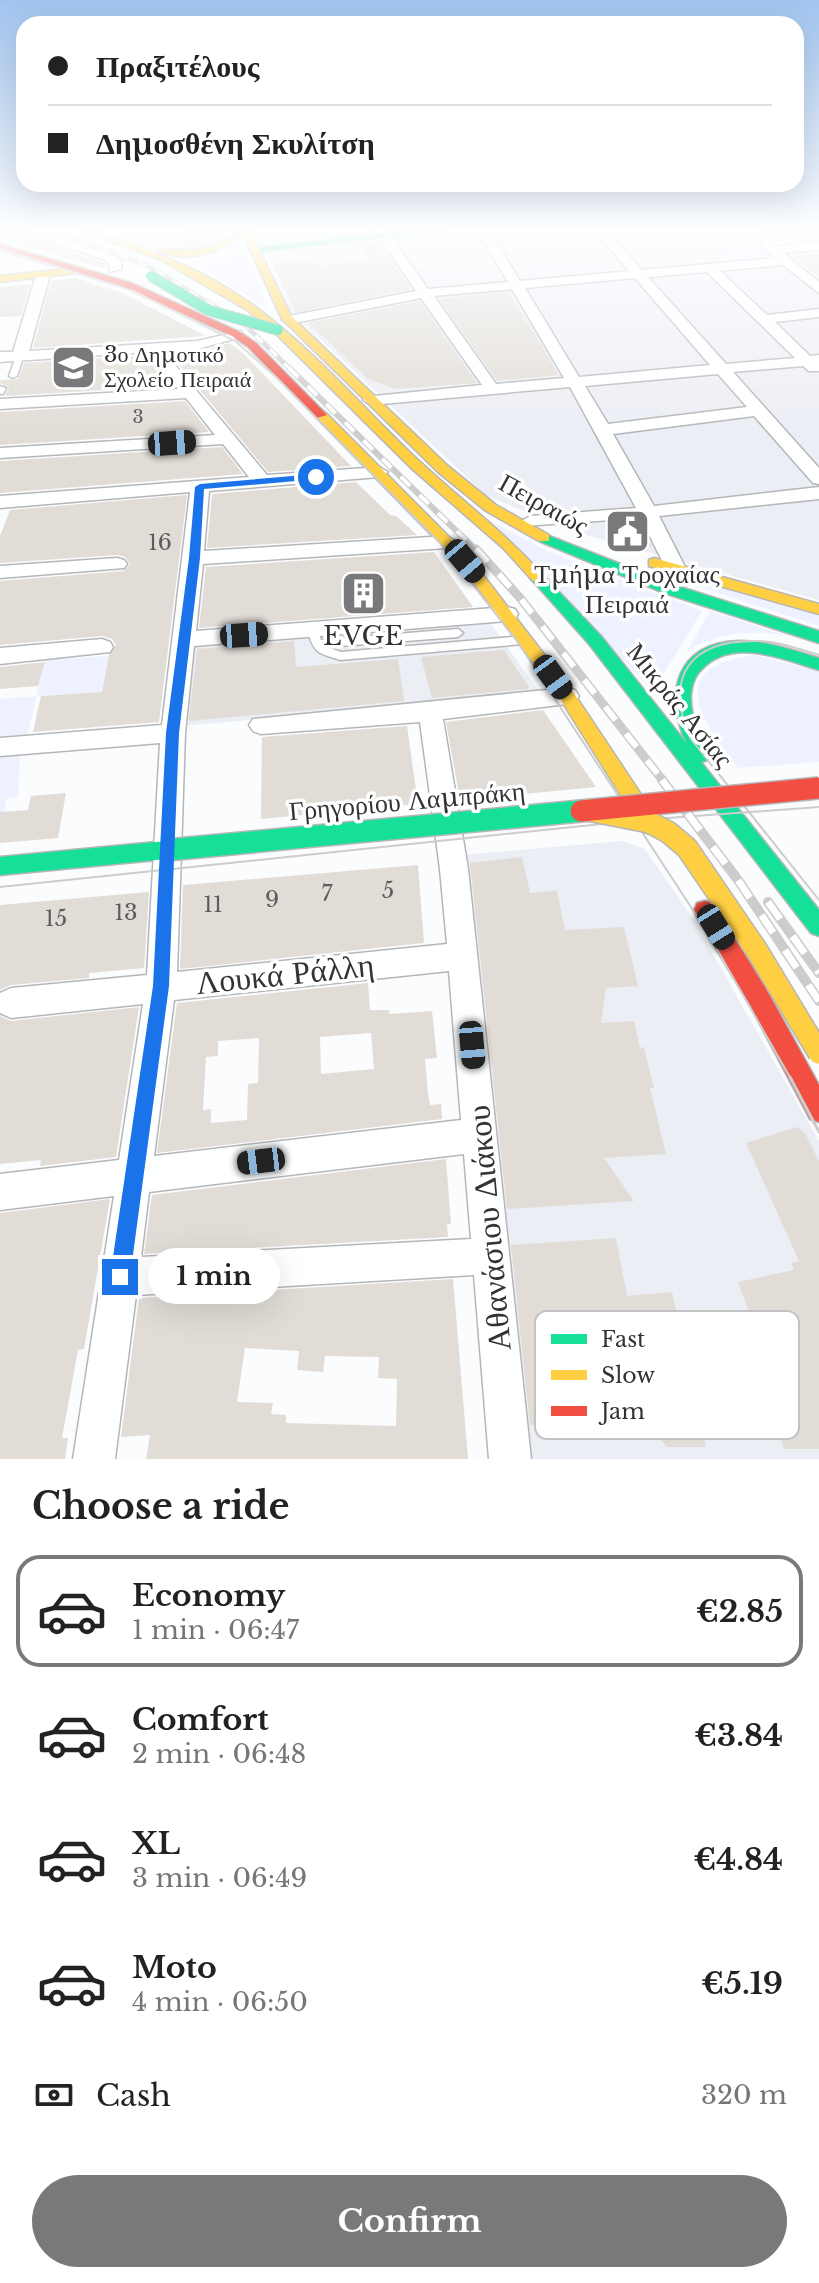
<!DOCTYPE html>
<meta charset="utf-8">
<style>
body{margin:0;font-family:"Libre Baskerville",serif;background:#f2f2f2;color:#222;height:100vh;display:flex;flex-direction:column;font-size:30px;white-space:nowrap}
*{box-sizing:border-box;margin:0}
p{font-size:26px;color:#767676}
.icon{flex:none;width:44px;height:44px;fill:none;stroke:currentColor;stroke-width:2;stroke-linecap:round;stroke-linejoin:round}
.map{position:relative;height:1459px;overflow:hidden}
.details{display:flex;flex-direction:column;background:#fff;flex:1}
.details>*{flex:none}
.banner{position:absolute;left:16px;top:16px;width:788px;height:176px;border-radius:24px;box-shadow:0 8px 32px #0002;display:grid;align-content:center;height:176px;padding:0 32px;background:#fff}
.end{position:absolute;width:36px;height:36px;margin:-18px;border:10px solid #1a73e8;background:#fff;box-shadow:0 0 0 4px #fff}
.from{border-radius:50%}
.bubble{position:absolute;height:56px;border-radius:28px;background:#fff;box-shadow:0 8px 32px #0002;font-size:26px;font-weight:800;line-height:56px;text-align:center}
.car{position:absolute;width:24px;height:48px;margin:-24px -12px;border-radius:10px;box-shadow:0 0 6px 2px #0007;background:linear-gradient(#222 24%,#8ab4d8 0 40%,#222 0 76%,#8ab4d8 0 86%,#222 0)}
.banner b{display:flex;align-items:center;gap:28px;height:76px;font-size:30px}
.banner b+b{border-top:2px solid #e0e0e0}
.banner i{width:20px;height:20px;background:#222}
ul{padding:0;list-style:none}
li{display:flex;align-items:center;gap:24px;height:112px;margin:0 16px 12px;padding:0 16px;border:4px solid transparent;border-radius:24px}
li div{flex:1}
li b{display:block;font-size:30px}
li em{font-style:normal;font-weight:800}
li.selected{border-color:#79797b}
li>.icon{width:72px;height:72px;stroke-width:1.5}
h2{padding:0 32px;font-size:36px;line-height:96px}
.pay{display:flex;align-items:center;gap:20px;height:88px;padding:0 32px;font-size:30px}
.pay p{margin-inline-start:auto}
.cta{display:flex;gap:16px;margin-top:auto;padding:16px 32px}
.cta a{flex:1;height:92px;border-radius:48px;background:#79797b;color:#fff;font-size:32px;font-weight:800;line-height:92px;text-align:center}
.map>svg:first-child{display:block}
</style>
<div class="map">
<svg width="819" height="1459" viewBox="0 0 819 1459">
<rect width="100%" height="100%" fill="#fbfcfe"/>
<path fill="#eceef5" d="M97 228H234L236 233 206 252 180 250Z
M256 228H425L264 245Z
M473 228H743L819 292V600L579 533 487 496 291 312 265 250Z
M488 620 541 694 182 726 187 646Z
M622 841 645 849 693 919 819 1141V1459H516L450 856Z"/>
<path fill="#eef1ff" d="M745 235 778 259 739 263 708 239Z
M246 256 269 309 207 271 211 259Z
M487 519 547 551 702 611 653 691Z
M647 567 819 616V626L648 570Z
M710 611 788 636C751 630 722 631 688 650Z
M754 655 819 671V762L738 768C701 720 663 667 754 655Z
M109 656 102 692 37 696 27 735 0 737V699L36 696 45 660Z
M20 755 18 797 7 798 4 812H0V757Z"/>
<path fill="#e1dcd6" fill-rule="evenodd" d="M200 228 233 229 198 246 152 237Z
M759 228H782L819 239 779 243Z
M18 233 104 263 106 265 102 268 3 239Z
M380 244 411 289 296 312 273 264 310 260 320 266 370 260 361 246Z
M819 253V278L792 255Z
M75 278 120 292 206 336 33 348 51 281Z
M30 284 21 316 0 317V287Z
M508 292 539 341 559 375 497 381 439 299Z
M420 301 477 383 396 389 368 379 308 323Z
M229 343 242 352 351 466 268 472 170 354 199 352Z
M148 355 172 386 5 396 9 387 0 383V380L18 379 24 363Z
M185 401 209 432 0 445V412Z
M222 447 243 474 0 493V461Z
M356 482 390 515 396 516 417 535 207 548 212 494Z
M187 495 159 722 33 732 41 696 102 692 109 655 116 645 112 639 102 636 0 645V581L124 571 130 564 125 557 117 555 0 563V536L10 510Z
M639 521 652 547 606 534 612 523Z
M434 552 473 607 199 628 206 567Z
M294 641 296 667 398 659 404 701 189 721 197 649Z
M504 650 529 687 527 689 432 698 421 657Z
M45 662 38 686 0 689V667Z
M543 710 596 787 460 800 446 722Z
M407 726 418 804 261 819 262 737Z
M66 793 58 838 0 843V812L28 810 31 796Z
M522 857 530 893 557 891 565 930 624 927 638 986 606 988 601 1023 634 1021 640 1048 644 1047 654 1088H650L666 1154 604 1158 634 1201 507 1209 470 863Z
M418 865 424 943 180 969 183 885Z
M149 892 144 968 89 973V978L11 985 0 990V905Z
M368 983 370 1010H389L390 1014 432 1011 437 1058 425 1059 428 1094 430 1105 441 1104 442 1119 157 1153 177 1003ZM371 1033 374 1069 321 1074 320 1037ZM259 1038 258 1083 248 1084 247 1120 211 1123V1109L203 1110 206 1057 218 1056V1041Z
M139 1007 116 1157 40 1166 41 1160 0 1164V1016L11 1021Z
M797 1127 805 1133 819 1161V1449H784L755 1363 767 1360 738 1282 794 1270 791 1263 799 1261 746 1143Z
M446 1159 451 1224H447L448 1237 144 1254 152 1195Z
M110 1199 84 1349 78 1350 62 1438H68L65 1459H0V1213Z
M616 1238 627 1296 672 1292 706 1447H667L649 1426 530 1425 511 1245Z
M453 1279 468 1459H146L150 1435 121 1437 139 1298ZM245 1348 299 1351 297 1370 323 1372 325 1356 379 1357 378 1378 397 1379 396 1426 286 1423V1415L271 1414 273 1403 237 1402Z"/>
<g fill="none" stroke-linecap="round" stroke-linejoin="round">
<defs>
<path id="lane" d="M17 353 24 355 17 376 13 378 9 376Z
M0 386 6 388 3 394H0Z
M312 626 316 627 321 640 458 629 463 633 458 637 327 647 341 652 523 636 528 640 523 644 340 660C315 652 315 653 307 630Z"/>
<path id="street" d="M34 228 113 254 122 262 121 269 110 272 109 263 105 260 18 230 0 237V229L4 228Z
M373 228H385L428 289 508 282 476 228H488L520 281 629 271 592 228H604L642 270 775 258 742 228H755L776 246 819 242V250L784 253 819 282V293L783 265 720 271 767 315 819 309V317L775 322 810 356 819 355V371H809L803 366 733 372 819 468V484L813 483 754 416 613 434 654 506 819 487V499L659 516 686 569 676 575 666 569 641 518 523 526 520 522 530 516 636 508 570 387 371 405 363 400 365 397 482 385 421 298 289 324 282 320 289 316 416 291ZM707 272 795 358 726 364 648 277ZM635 278 710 365 579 377 525 288ZM512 289 564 378 496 384 434 296ZM718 374 747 407 608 424 585 386Z
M785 228H819V235Z
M43 271 50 275 29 351 197 341 241 331V337L198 349 164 352 267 475 379 467 388 472 379 477 209 491 204 551 447 536 457 542 447 548 203 564 196 631 507 607 515 609 518 614 515 619 507 621 194 646 185 733 177 972 447 944 440 869 420 722 261 734 253 731 249 725 253 719 567 688 575 690 579 696 575 702 567 704 443 719 468 869 531 1459H489L474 1275 136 1295 115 1459H73L114 1196 0 1210V1174L119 1160 143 1004 11 1018 0 1013V993L11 988 147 975 160 743 0 756V738L162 725 190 492 0 508V496L249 477 223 444 0 458V448L215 435 186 398 0 409V399L178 389 149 352 0 362V352H13L36 275ZM449 971 461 1120 154 1156 174 1000ZM464 1154 471 1239 141 1257 149 1192Z
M117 558 124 560 127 564 124 568 0 578V566Z
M102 639 110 642 113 647 110 652 0 664V648Z"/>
<path id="fast" d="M431 228H458L254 252 249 249Z
M544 534 674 585 819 631V643L664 593 539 541V535Z
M538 573 543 575 601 636 687 744C663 695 676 642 739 641 767 641 793 650 819 658V670C783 659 733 637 702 669 690 680 689 700 693 715 696 729 705 742 710 755L708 760 701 762 819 910V936L811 933 589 644 533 581 530 578Z
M167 841 174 844 177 850 174 856 167 859 0 875V857Z"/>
<path id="slow" d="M74 228H87C146 248 207 270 257 308 316 352 364 409 417 459 459 498 504 532 543 575V581H533L503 548 410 467 274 332 247 310 161 260Z
M240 228H249L291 316 448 466 496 505 549 535V541H539L486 511 438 472 282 319 243 235C218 252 187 266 158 250 166 246 174 250 183 250 203 252 227 242 240 228Z
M82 267 85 268V272L0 282V276Z
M317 412H325L470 558 573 692 658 820 661 826 658 832 651 834 644 832 561 700 460 564 317 418Z
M654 558 819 604V614L649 566V560Z"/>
<path id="jam" d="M0 244 132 283 240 332 256 343 327 415 317 418 248 347 232 336 124 287 0 250Z
M705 901 713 903 765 987 819 1085V1122L810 1119 749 1003 697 917 694 910 697 903Z"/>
</defs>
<use href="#lane" stroke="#b6b6b8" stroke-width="3"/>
<use href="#street" stroke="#b6b6b8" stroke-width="3"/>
<use href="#fast" stroke="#b6b6b8" stroke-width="3"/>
<use href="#slow" stroke="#b6b6b8" stroke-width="3"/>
<use href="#jam" stroke="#b6b6b8" stroke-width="3"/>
<use href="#lane" fill="#feffff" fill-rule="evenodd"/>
<use href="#street" fill="#feffff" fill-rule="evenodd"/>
<use href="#fast" fill="#16e098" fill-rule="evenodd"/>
<use href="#slow" fill="#ffcf43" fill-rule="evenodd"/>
<use href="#jam" fill="#f24e42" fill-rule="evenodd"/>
<path stroke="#cccccd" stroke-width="2" d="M0 249 133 291 235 341 276 377 440 543 517 641 706 930 791 1079
M819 655C800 649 779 642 759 641 690 639 663 676 691 739L819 900
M0 887 640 820 819 807"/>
<path stroke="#cccccd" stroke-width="3" d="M790 1077 819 1132"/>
<defs>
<path id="rail-far3" d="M43 228 146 265 245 325 291 370"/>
<path id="rail-far2" d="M289 368 477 551"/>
<path id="rail-far1" d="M476 549 521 599 664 782"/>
<path id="rail" d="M662 780 738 880 819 1001
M768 902 819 973"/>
</defs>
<use href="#rail-far3" stroke="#cccccd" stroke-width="5"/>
<use href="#rail-far2" stroke="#cccccd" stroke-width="6"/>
<use href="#rail-far1" stroke="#cccccd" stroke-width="9"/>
<use href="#rail" stroke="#cccccd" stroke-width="10"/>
<use href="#rail-far3" stroke="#fff" stroke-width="3" stroke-dasharray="10" stroke-linecap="butt"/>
<use href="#rail-far2" stroke="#fff" stroke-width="4" stroke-dasharray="13" stroke-linecap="butt"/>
<use href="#rail-far1" stroke="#fff" stroke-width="6" stroke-dasharray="17" stroke-linecap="butt"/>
<use href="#rail" stroke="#fff" stroke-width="7" stroke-dasharray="21" stroke-linecap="butt"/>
<defs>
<path id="fast-bridge-far1" d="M151 276 208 310 278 330"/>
<path id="fast-bridge" d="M167 850 581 811"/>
<path id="slow-bridge" d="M588 810 649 822 668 832 687 848 756 949 819 1053"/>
<path id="jam-bridge" d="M581 811 819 788"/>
</defs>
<use href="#fast-bridge-far1" stroke="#b6b6b8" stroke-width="12" stroke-linecap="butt"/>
<use href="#fast-bridge" stroke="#b6b6b8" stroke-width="24" stroke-linecap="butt"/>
<use href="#slow-bridge" stroke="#b6b6b8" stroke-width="24" stroke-linecap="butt"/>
<use href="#jam-bridge" stroke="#b6b6b8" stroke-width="24" stroke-linecap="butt"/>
<use href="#fast-bridge-far1" stroke="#16e098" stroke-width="10"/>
<use href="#fast-bridge" stroke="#16e098" stroke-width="21"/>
<use href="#slow-bridge" stroke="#ffcf43" stroke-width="21"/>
<use href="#jam-bridge" stroke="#f24e42" stroke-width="21"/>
</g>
<linearGradient id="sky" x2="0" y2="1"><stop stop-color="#a1c4ef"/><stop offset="0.53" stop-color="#fdfeff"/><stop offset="1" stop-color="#fdfeff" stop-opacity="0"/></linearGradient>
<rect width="819" height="432" fill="url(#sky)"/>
<path fill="#1a73e8" d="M316 474 319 479 204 489 200 558 179 733 169 986 130 1277 128 1284 120 1287 113 1284 110 1277 153 986 166 733 189 558 195 487 200 484Z"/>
<defs>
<symbol id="school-square" viewBox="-11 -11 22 22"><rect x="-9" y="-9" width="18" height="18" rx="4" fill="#79797b" stroke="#fff"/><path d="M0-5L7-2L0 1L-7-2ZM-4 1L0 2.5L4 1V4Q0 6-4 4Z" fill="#fff"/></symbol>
<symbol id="civic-square" viewBox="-11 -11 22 22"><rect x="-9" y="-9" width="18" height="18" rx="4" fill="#79797b" stroke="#fff"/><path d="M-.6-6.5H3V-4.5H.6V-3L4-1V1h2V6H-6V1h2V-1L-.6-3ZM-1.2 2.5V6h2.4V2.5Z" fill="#fff"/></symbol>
<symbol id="building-square" viewBox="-11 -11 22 22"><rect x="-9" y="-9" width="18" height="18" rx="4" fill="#79797b" stroke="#fff"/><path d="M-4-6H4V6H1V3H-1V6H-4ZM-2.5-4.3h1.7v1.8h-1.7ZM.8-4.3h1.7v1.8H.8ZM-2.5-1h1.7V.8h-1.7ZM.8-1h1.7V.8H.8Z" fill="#fff"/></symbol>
</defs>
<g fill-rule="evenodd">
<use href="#school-square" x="48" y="342" width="51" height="51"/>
<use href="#civic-square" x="602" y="506" width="51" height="51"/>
<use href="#building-square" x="338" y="568" width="51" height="51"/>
</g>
<g text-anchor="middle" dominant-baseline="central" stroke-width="7" stroke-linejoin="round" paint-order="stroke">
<g font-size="18" fill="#5e5d5d">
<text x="138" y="417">3</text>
</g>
<g font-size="22" fill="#333335" stroke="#fff" text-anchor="start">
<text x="104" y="354">3ο Δημοτικό<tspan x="104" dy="25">Σχολείο Πειραιά</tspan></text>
</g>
<g font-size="22" fill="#5e5d5d">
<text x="160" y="542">16</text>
<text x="388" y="890">5</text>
<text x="327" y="893">7</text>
<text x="272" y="899">9</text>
<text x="213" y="904">11</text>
<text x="126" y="912">13</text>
<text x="56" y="918">15</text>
</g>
<g font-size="26" fill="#333335" stroke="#fff">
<text transform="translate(544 504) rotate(29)">Πειραιώς</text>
<text transform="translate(680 705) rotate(51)">Μικράς Ασίας</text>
<text transform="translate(407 801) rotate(-5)">Γρηγορίου Λαμπράκη</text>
</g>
<g font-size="26" fill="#333335" stroke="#fff">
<text x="627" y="574">Τμήμα Τροχαίας<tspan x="627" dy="30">Πειραιά</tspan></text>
<text x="363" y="636">EVGE</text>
</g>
<g font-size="32" fill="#333335" stroke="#fff">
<text transform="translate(285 974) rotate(-6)">Λουκά Ράλλη</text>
<text transform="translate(489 1228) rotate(-95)">Αθανάσιου Διάκου</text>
</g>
</g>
<rect x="535" y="1311" width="264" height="128" rx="12" fill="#fff" stroke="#c2c2c2" stroke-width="2"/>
<rect x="551" y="1334" width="36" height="10" fill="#16e098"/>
<rect x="551" y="1370" width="36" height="10" fill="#ffcf43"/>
<rect x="551" y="1406" width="36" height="10" fill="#f24e42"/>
<g font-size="22" fill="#333335">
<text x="601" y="1347">Fast</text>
<text x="601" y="1383">Slow</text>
<text x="601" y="1419">Jam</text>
</g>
</svg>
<i class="end from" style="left:316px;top:477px"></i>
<i class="end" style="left:120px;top:1277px"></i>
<div class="bubble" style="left:148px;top:1248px;width:132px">1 min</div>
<i class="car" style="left:172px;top:443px;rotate:86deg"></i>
<i class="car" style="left:465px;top:561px;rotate:140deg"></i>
<i class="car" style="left:244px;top:635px;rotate:86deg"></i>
<i class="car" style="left:553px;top:677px;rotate:144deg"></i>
<i class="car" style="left:716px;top:927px;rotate:148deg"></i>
<i class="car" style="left:472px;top:1045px;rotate:175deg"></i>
<i class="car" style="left:261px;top:1161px;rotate:263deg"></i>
<div class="banner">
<b><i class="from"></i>Πραξιτέλους</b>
<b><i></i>Δημοσθένη Σκυλίτση</b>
</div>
</div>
<section class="details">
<h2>Choose a ride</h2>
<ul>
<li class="selected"><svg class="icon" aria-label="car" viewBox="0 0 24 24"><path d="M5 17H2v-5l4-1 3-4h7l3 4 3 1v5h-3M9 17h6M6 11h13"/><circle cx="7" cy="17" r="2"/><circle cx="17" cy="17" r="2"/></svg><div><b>Economy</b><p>1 min · 06:47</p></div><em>€2.85</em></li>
<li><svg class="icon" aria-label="car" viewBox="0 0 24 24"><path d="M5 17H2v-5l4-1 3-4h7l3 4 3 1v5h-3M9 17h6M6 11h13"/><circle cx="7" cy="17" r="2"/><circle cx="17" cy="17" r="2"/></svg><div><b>Comfort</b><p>2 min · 06:48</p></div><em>€3.84</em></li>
<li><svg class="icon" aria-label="car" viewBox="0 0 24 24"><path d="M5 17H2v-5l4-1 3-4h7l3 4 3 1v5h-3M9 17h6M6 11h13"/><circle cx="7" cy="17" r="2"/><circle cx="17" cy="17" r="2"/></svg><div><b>XL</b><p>3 min · 06:49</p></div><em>€4.84</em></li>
<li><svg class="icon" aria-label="car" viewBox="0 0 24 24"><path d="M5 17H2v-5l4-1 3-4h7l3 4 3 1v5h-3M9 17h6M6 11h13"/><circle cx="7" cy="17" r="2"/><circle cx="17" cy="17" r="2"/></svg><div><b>Moto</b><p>4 min · 06:50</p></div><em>€5.19</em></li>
</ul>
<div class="pay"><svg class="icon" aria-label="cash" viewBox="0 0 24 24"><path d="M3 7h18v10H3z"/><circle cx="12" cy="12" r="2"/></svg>Cash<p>320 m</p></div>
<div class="cta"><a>Confirm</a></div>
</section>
